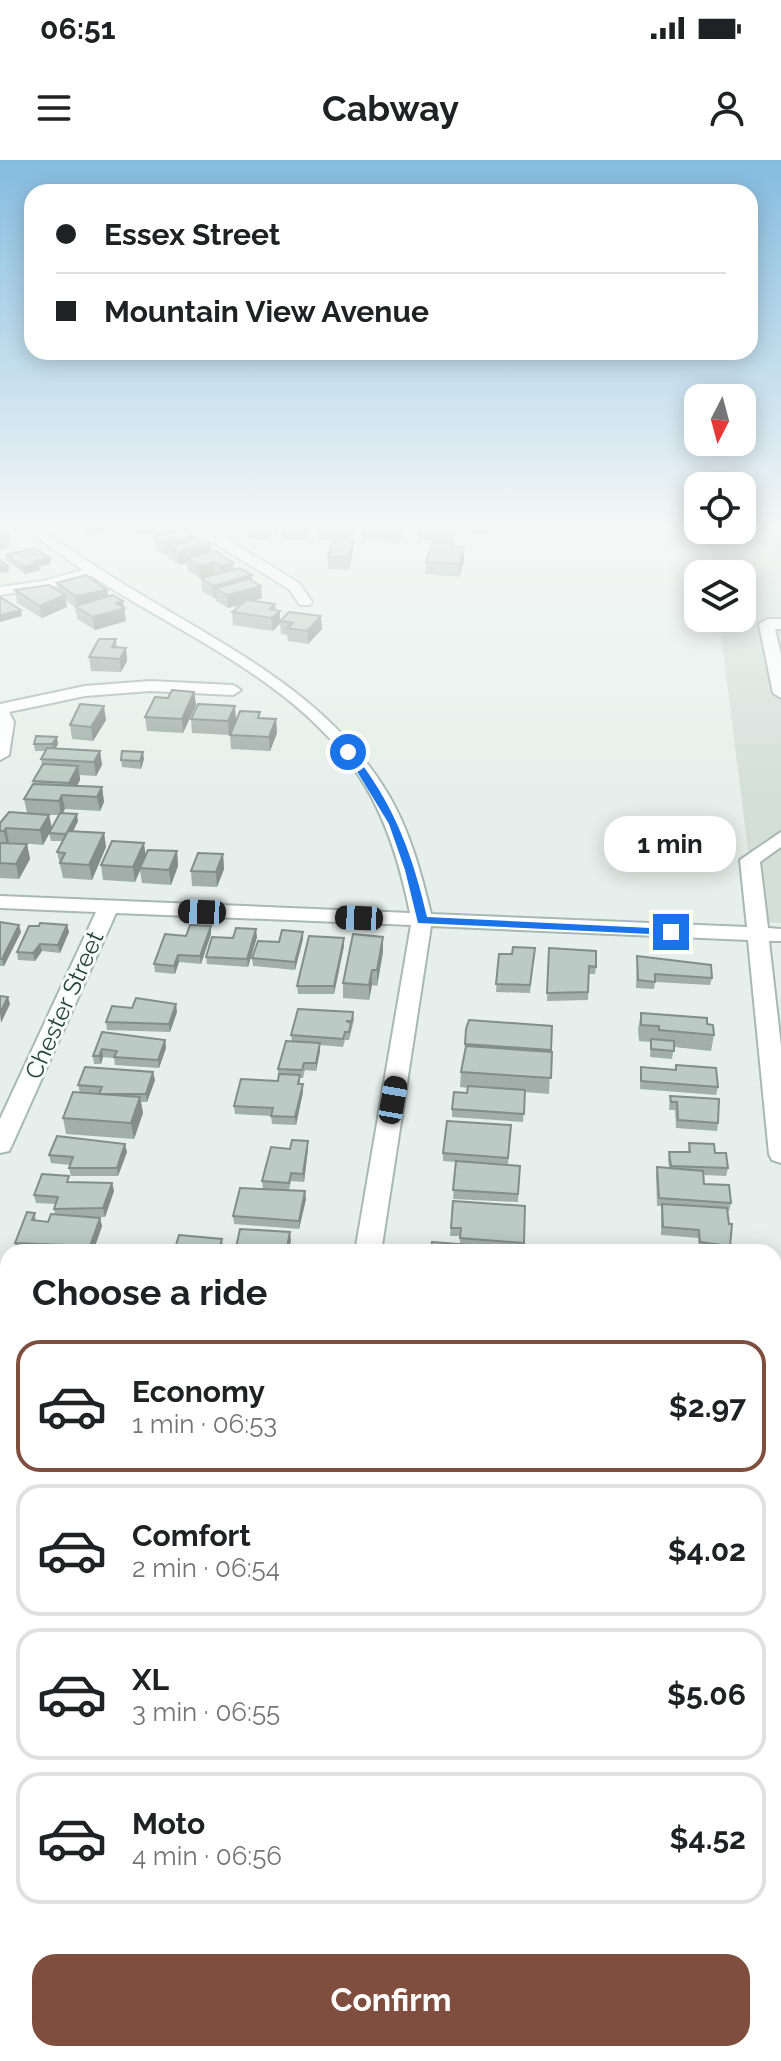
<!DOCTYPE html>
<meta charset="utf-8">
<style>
body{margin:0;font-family:Raleway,sans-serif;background:#f6f6f6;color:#202124;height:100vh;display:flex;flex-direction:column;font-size:30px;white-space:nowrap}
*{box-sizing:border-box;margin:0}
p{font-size:26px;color:#757577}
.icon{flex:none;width:44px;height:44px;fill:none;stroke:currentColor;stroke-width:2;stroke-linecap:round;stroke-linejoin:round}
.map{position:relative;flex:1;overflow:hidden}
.panel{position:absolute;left:0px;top:1084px;width:782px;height:818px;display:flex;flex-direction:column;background:#fff;border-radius:24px 24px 0 0;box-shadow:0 4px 20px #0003}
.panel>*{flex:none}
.banner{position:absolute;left:24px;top:24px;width:734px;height:176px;border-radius:24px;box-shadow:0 4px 20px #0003;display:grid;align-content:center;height:176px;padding:0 32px;background:#fff}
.needle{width:52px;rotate:186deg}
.tools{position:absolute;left:684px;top:224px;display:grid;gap:16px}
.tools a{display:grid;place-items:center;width:72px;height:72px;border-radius:16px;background:#fff;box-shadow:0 4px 20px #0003;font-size:40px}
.end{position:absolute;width:36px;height:36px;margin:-18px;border:10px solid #1a73e8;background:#fff;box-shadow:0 0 0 4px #fff}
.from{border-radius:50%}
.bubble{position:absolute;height:56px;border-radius:24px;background:#fff;box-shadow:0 4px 20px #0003;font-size:26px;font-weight:700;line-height:56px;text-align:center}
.car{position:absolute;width:24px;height:48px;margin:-24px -12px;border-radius:10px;box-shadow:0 0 6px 2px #0007;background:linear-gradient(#222 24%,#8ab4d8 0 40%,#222 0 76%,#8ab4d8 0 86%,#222 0)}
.banner b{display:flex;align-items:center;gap:28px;height:76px;font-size:30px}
.banner b+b{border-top:2px solid #e0e0e0}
.banner i{width:20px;height:20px;background:#202124}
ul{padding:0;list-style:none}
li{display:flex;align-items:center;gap:24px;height:132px;margin:0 16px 12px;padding:0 16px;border:4px solid #e0e0e0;border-radius:24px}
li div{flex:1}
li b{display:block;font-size:30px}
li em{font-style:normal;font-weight:700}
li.selected{border-color:#7f4e3f}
li>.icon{width:72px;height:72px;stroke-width:1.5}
h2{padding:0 32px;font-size:36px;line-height:96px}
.button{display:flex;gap:16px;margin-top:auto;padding:16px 32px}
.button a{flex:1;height:92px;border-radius:24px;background:#7f4e3f;color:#fff;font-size:32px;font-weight:700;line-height:92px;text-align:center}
.status{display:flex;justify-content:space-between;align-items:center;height:56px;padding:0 40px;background:#fff;direction:ltr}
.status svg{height:22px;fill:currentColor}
header{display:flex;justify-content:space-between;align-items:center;height:104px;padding:0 32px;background:#fff;font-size:36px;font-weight:700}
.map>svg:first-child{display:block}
</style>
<div class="status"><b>06:51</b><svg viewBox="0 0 49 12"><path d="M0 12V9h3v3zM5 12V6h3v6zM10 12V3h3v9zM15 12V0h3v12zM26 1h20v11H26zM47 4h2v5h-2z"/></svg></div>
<header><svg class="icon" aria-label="menu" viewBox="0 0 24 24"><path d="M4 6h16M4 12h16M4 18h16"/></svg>Cabway<svg class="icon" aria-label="person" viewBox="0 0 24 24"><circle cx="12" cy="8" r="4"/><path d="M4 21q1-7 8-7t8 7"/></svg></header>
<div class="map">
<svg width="781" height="1901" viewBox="0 0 781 1901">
<rect width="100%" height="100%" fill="#e6efeb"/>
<path fill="#d4dfda" d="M742 365H781V763L757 762 719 458H742V414H714L708 370H742Z
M781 1556V1901H0V1608H8V1894H774V1558Z"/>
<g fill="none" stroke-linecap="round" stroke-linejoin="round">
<defs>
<path id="minor" d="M19 365H35C78 396 121 423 167 450 252 500 336 547 388 634 410 671 421 713 431 754L747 767 740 700 781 672V687L760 702 768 768 781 769V781H769L781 886V1003L772 1000 769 994 748 780 431 766 381 1092H355L411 765 116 753 12 985 9 991 0 993V959L96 752 0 748V736L410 753C402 713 391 674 372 638 315 529 190 480 92 416L44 429 0 435V427L43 421 83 410Z
M212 365H226L228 380 299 423 312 442 310 445H300L289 429 217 385Z
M771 365H781V378L776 377Z
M767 459H781V469H775L781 495V538L773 533 759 464Z
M150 521 233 525 241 530 233 535 150 531 85 536 9 552 14 562 9 595 0 600V544L85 526Z"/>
<path id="major" d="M781 1471V1503L774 1505V1473Z
M0 1547H8V1581H0Z"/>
</defs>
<use href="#minor" stroke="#a8b8b2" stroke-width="4"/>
<use href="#major" stroke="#c2cac8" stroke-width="4"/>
<use href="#minor" fill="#fff" fill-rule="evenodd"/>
<use href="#major" fill="#6aa596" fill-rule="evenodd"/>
<path stroke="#5f7d75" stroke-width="9" stroke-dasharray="25 12" stroke-linecap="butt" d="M0 1684 8 1685
M573 1894 590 1901"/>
</g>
<path fill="#a1aea9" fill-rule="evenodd" d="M82 365H102L103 372 87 375Z
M110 365H154L150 373 111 371Z
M156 365H183L181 370 196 379 211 384 212 392 234 410 261 426 262 438 253 441 280 451V460L322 469 308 484 288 481 287 475 281 474 280 464 273 471 233 465 232 452 240 445 228 448 216 441V438H214L202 431 201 418 215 414 199 418 188 411 187 403 181 405 169 399 168 395 166 396 155 389 153 377 162 375H157Z
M248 365H280V366L276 376H269L267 380 247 379Z
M356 365 353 377 319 380V368Z
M403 365V375L401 382 362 381V369Z
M417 365H452V367L453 365H491L485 374 454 370V386H451V388H464V401L459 417 425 414 426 402 433 382V380L418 381 417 374Z
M309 366 304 380 282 379V367Z
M353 392 349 410 328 409V397Z
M6 395 51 404 39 406 40 410 25 414 7 401Z
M57 423 107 430 108 436 124 447 126 461 95 470 77 459 75 447 66 440 67 447 42 458 17 443 15 430 58 431Z
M116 479 117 488H126L127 501 121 512 91 511 89 497Z
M194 532 196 545 183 573 147 571 145 557 168 538Z
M261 558 276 559 277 573 270 591 231 589 230 575Z
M191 559 236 560 229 575 192 573Z
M106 560 93 581 72 579 70 565Z
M34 584H58L55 589 100 591 102 605 96 616 80 615V620L77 626 102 627 104 642 100 651 65 649 63 653 78 661 73 671 104 673 106 687 92 720 63 718 57 692 63 681H51L49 673 43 685 9 682 27 684 30 699 19 719 0 718V663L27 653 24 639 34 624 33 621 42 605 41 599 46 591H35ZM49 655H59L52 669Z
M144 599 141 609 122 607 121 600Z
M177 691 178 706 171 725 142 723 140 710 135 722 103 720 101 705 145 695Z
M223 694 224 709 217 727 192 726 191 711Z
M0 762 21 772 4 806H0Z
M67 765 69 772 60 793 42 791 35 801 18 800 17 792Z
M303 772V779L295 810 253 806 252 798 279 782Z
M211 774 201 804 179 802 175 814 155 812 154 804 186 776Z
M257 777 248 807 207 804 206 797 233 778Z
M383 777V792L377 826 372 825 369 840 343 838V823Z
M344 786 334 834H298L297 826Z
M535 788 530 833 496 832 499 794H512Z
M549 788 596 807 595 814H589L588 840 547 841Z
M637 796 712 818 710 825 655 822 654 829 636 828Z
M177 852 170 872 107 870 106 862Z
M353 852 354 860 349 880H345L343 887 320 885V891L316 911 305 910 303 918H300V924H303V932L296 965 272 964 271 956 235 954 234 946 278 921V909L292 881 291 875Z
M641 853 707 864 714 875 711 891 674 887 672 899 650 897 651 882 639 881 638 869Z
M552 866 549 934 525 932 523 962 452 957V949L467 933 468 928 460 927 461 912 465 892V884Z
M102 872 165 880 166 888 159 908 115 905 114 898 103 897 101 904H94L93 896Z
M676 905 718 927 716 935 640 929 641 907 675 910Z
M155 920 147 942H141L143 953 134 979 66 974 63 958 80 933 78 925Z
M670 936 718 963 717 971 676 968 675 950H669Z
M511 965 508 1005 520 1006 518 1042 453 1039 456 1002 443 1001V993Z
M308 981V989L304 1022 291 1021 289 1030 306 1039 299 1069 234 1064 233 1056 263 1029 262 1021 290 989Z
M689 983 715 993 728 1008 726 1016 704 1015V1024L731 1043 729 1051H727L730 1086 729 1091 699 1090 698 1078 661 1075V1046H657L656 1015 657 1007 669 1008 668 1000 669 992H688Z
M127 992 118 1016H71L69 1008 70 1005 51 1003 49 995Z
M70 1022 112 1023 114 1031 105 1057H85L100 1058 102 1066 93 1092 17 1091 15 1083 35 1053 36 1061 48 1062 55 1054 54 1049 55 1044 36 1043 34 1035Z
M453 1041 524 1083 523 1091 460 1084V1076H450Z
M8 1102V1133H0V1116Z
M0 1149 8 1150 7 1189 0 1188Z
M0 1198 1 1201 8 1202V1249L0 1248Z
M0 1260 8 1261V1306L0 1305Z
M774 1605 781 1679V1839L774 1838Z"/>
<path fill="#838d89" d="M86 365H102L103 372 87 375Z
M149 365H154L150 373Z
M176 365H183L177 375Z
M268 365 269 376 267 380V368Z
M275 365H280V366L276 376Z
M304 365H309V366L304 380 303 368Z
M353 365H356L353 377Z
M485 365H491L485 374Z
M9 374 10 380 2 383 0 377Z
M195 375 196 387H168V395L166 396 165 383Z
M353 380V392L349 410V397Z
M8 381 9 387 0 390V383Z
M211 384 212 397 187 398V403L181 405 179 393Z
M464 388V401L459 417V404Z
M50 398 51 404 39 406 40 410 25 414 24 407 34 401Z
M214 402 215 414 199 418 198 406Z
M233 403 234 415 221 419 220 406Z
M8 406 9 412 0 413V407Z
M252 415 253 428H215L216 438H214L213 426Z
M261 426 262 438 228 448 227 435Z
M107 430 109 443 77 448 75 436Z
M65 435 67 447 42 458 40 446Z
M123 441 126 461 95 470 93 457 116 443Z
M275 444 276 454 280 451V463L273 471 270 449Z
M21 450 22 456 0 462V455Z
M321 456 322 469 308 484 307 471Z
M126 488 127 501 121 512 120 499Z
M194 532 196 545 183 573 182 559Z
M104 546 106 560 93 581 91 567Z
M235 546 236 560 229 575 228 561Z
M276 559 277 573 270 591 269 577Z
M57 577 58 584 54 591 52 584Z
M100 591 102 605 96 616 94 602Z
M143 592 144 599 141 609 140 601Z
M78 606 80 620 71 637 69 623Z
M102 627 104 642 100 651 97 637Z
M62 635 65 649 61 656 59 641Z
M77 654 78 661 68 682 66 674Z
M49 655 52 669 43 685 40 670Z
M6 668 9 682 7 686 4 671Z
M104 673 106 687 92 720 89 705Z
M144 683 146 697 135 722 133 707Z
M27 684 30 699 19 719 16 704Z
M177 691 178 706 171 725 169 710Z
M223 694 224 709 217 727 216 712Z
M19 765 21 772 4 806 2 799Z
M67 765 69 772 60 793 58 785Z
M211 766V774L201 804 200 796Z
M256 769 257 777 248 807 247 799Z
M303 772V779L295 810V802Z
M383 777V792L377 826V810Z
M344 778V786L334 834V826Z
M40 784 42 791 35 801 33 793Z
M178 795 179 802 175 814 174 806Z
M372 810V825L369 840V825Z
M8 837 10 844 1 863 0 853Z
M176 844 177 852 170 872 169 864Z
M165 880 166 888 159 908 158 900Z
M320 883V891L316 911V903Z
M102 889 103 897 101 904 99 896Z
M153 912 155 920 147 942 146 934Z
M303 924V932L296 965 295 957Z
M140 937 143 953 134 979 131 963Z
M308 981V989L304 1022 303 1014Z
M125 984 127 992 118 1016 117 1008Z
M112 1023 114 1031 105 1057 103 1048Z
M305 1031 306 1039 299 1069V1061Z
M100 1058 102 1066 93 1092H92L90 1086Z
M290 1072 291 1081 288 1092H286Z
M222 1079 223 1092H218Z"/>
<path fill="#bbcac4" stroke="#838d89" stroke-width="2" d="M248 365H268L267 368 247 367Z
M282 365H304L303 368 282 367Z
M320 365H353L319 368Z
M363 365H403L401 370 362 369Z
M418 365H452L455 373 435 374 433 368 419 369Z
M183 369 195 375 165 383 153 377Z
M2 370 9 374 0 377 8 381 0 383V371Z
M199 378 211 384 179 393 168 387Z
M333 379 353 380 349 397H328Z
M433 382 451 383 450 387 464 388 459 404 426 402Z
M35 388 50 398 34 401 39 403 24 407 6 395Z
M216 391 233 403 220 406 214 402 198 406 187 398Z
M0 400 8 406 0 407Z
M240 408 252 415 213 426 201 418Z
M86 415 107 430 75 436 57 423Z
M249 419 261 426 227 435 215 428Z
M49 425 65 435 40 446 15 430Z
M113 435 123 441 116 443 125 448 93 457 75 446Z
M0 437 21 450 0 455Z
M246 440 275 444 270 449 280 451 272 458 232 452Z
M289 452 321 456 307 471 287 468 293 463 280 461Z
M99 479H116L112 487 126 488 120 499 89 497Z
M172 530 194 532 182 559 145 557 155 537 168 538Z
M80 544 104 546 91 567 70 565Z
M198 544 235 546 228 561 191 559Z
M240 551 260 552 258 558 276 559 269 577 230 575Z
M36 576 57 577 52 584H34Z
M47 588 100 591 94 602 41 599Z
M122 591 143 592 140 601 121 600Z
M43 604 78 606 69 623 33 621Z
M33 624 102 627 97 637 62 635 59 641 24 639Z
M9 652 49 655 40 670 6 668 4 671H0V663Z
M60 653 77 654 66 674 49 673Z
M68 671 104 673 89 705 60 703 65 693 57 692Z
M112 681 144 683 133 707 101 705Z
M0 683 27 684 16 704 0 703Z
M148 690 177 691 169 710 140 708Z
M198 693 223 694 216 712 191 711Z
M0 762 19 765 2 799H0Z
M40 763 67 765 58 785 40 784 33 793 17 792 29 766H39Z
M190 765 211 766 200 796 178 795 174 806 154 804 165 774 186 776Z
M236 768 256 769 247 799 206 797 212 777 233 778Z
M282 770 303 772 295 802 252 798 258 781 279 782Z
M353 774 383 777 377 810H372L369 825 343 823Z
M309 776 344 778 334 826H297Z
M513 787 535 788 530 825 496 824 499 794H512Z
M549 788 596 791V807L589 806 588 832 547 833Z
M637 796 711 805 712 818 655 814V822L638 820Z
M0 836 8 837 0 853Z
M136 838 176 844 169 864 106 862 112 846 132 848Z
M298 849 353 852 352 861H346L351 863 349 872H345L343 879 291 875Z
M641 853 707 858V864L713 865 714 875 659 870V866L641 865Z
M469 860 552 866 551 890 465 884 466 869Z
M102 872 165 880 158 900 114 897 117 891 102 889 99 896H93Z
M651 879 674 881V891L651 889Z
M286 881 320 883 316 903H304L302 910 278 909Z
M466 886 552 892 551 918 461 912Z
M676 905 716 908 718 927 641 921V907L676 910Z
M85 907 153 912 146 934H99L102 927 78 925Z
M279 914 300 915 298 924H303L295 957 271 956 273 948 234 946 241 919 278 921Z
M468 926 525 930 524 954 452 949 454 932 467 933Z
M73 932 140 937 131 963 63 958Z
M670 936 719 939 718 963 678 960 677 942H671Z
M447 961 511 965 508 998 443 993Z
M57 976 125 984 117 1008H69L73 997 49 995Z
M292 980 308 981 303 1014 291 1013 289 1023 262 1021 271 987 290 989Z
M689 983 714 984 715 993H726L728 1008 671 1006 669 992H690Z
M456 1001 520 1006 518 1034 453 1030Z
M657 1007 703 1011 704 1024 729 1025 731 1043 659 1038Z
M42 1014 69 1016 67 1022 112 1023 103 1048 54 1049 58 1037 34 1035Z
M240 1028 305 1031 299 1061 233 1056Z
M453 1041 525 1046 524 1083 460 1078 461 1068H451Z
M662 1044 727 1048 729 1064H732L730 1086 700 1082 699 1070 663 1067Z
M27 1052 35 1053 32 1060 48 1062 51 1054 100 1058 90 1086 15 1083Z
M240 1069 290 1072 286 1092H235Z
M179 1075 222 1079 218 1092H170L172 1085H176Z
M432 1082 495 1087V1092H431Z
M701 1090 731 1091V1092H701Z
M6 1102H8V1126L0 1125V1116Z
M0 1149 8 1150V1177H7L5 1181 0 1180Z
M0 1201 8 1202V1236L6 1241H0Z
M0 1260 8 1261V1298H0Z
M774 1605 781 1679V1815L774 1814Z"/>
<linearGradient id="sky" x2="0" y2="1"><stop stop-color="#84bce0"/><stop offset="0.58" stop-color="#f4f8f6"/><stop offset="1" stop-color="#f4f8f6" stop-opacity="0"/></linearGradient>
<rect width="781" height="631" fill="url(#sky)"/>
<path fill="#1a73e8" d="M344 590H351C393 642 412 692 427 757L671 769 676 772 671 775 418 763 405 710 389 664Z"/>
<g text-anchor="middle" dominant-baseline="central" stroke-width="6" stroke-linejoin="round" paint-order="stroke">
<g font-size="24" fill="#24423a" stroke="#f7fbf9">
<text transform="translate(64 845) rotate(-66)">Chester Street</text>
</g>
</g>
</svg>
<div class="tools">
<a><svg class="needle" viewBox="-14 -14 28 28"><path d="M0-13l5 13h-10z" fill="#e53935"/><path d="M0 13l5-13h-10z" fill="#757577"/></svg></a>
<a><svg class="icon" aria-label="locate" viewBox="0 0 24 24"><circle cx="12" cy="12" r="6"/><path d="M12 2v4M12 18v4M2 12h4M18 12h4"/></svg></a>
<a><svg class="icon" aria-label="layers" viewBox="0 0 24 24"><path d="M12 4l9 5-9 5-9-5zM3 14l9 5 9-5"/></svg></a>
</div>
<i class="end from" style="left:348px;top:592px"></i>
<i class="end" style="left:671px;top:772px"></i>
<div class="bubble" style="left:604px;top:656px;width:132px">1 min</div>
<i class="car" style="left:202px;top:752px;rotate:272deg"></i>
<i class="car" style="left:359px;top:758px;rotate:272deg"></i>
<i class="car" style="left:393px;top:940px;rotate:10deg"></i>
<div class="banner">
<b><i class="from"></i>Essex Street</b>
<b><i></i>Mountain View Avenue</b>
</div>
<section class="panel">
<h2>Choose a ride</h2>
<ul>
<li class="selected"><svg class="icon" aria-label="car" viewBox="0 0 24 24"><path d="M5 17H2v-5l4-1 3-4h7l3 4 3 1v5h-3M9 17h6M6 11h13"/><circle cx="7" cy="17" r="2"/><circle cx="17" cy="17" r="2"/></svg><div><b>Economy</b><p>1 min · 06:53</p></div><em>$2.97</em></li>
<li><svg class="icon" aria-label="car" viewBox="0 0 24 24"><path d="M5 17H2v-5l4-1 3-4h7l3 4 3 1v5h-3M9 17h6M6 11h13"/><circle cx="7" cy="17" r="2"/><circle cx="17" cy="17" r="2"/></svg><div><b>Comfort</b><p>2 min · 06:54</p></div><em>$4.02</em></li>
<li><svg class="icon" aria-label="car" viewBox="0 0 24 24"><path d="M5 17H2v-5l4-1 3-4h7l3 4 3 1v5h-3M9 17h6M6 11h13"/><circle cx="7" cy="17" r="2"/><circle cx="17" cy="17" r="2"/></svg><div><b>XL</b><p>3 min · 06:55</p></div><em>$5.06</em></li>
<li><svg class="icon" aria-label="car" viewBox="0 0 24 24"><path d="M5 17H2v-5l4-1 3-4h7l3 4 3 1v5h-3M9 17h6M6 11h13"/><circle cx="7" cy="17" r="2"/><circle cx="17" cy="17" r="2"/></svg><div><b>Moto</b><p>4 min · 06:56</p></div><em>$4.52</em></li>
</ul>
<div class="button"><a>Confirm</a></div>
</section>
</div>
